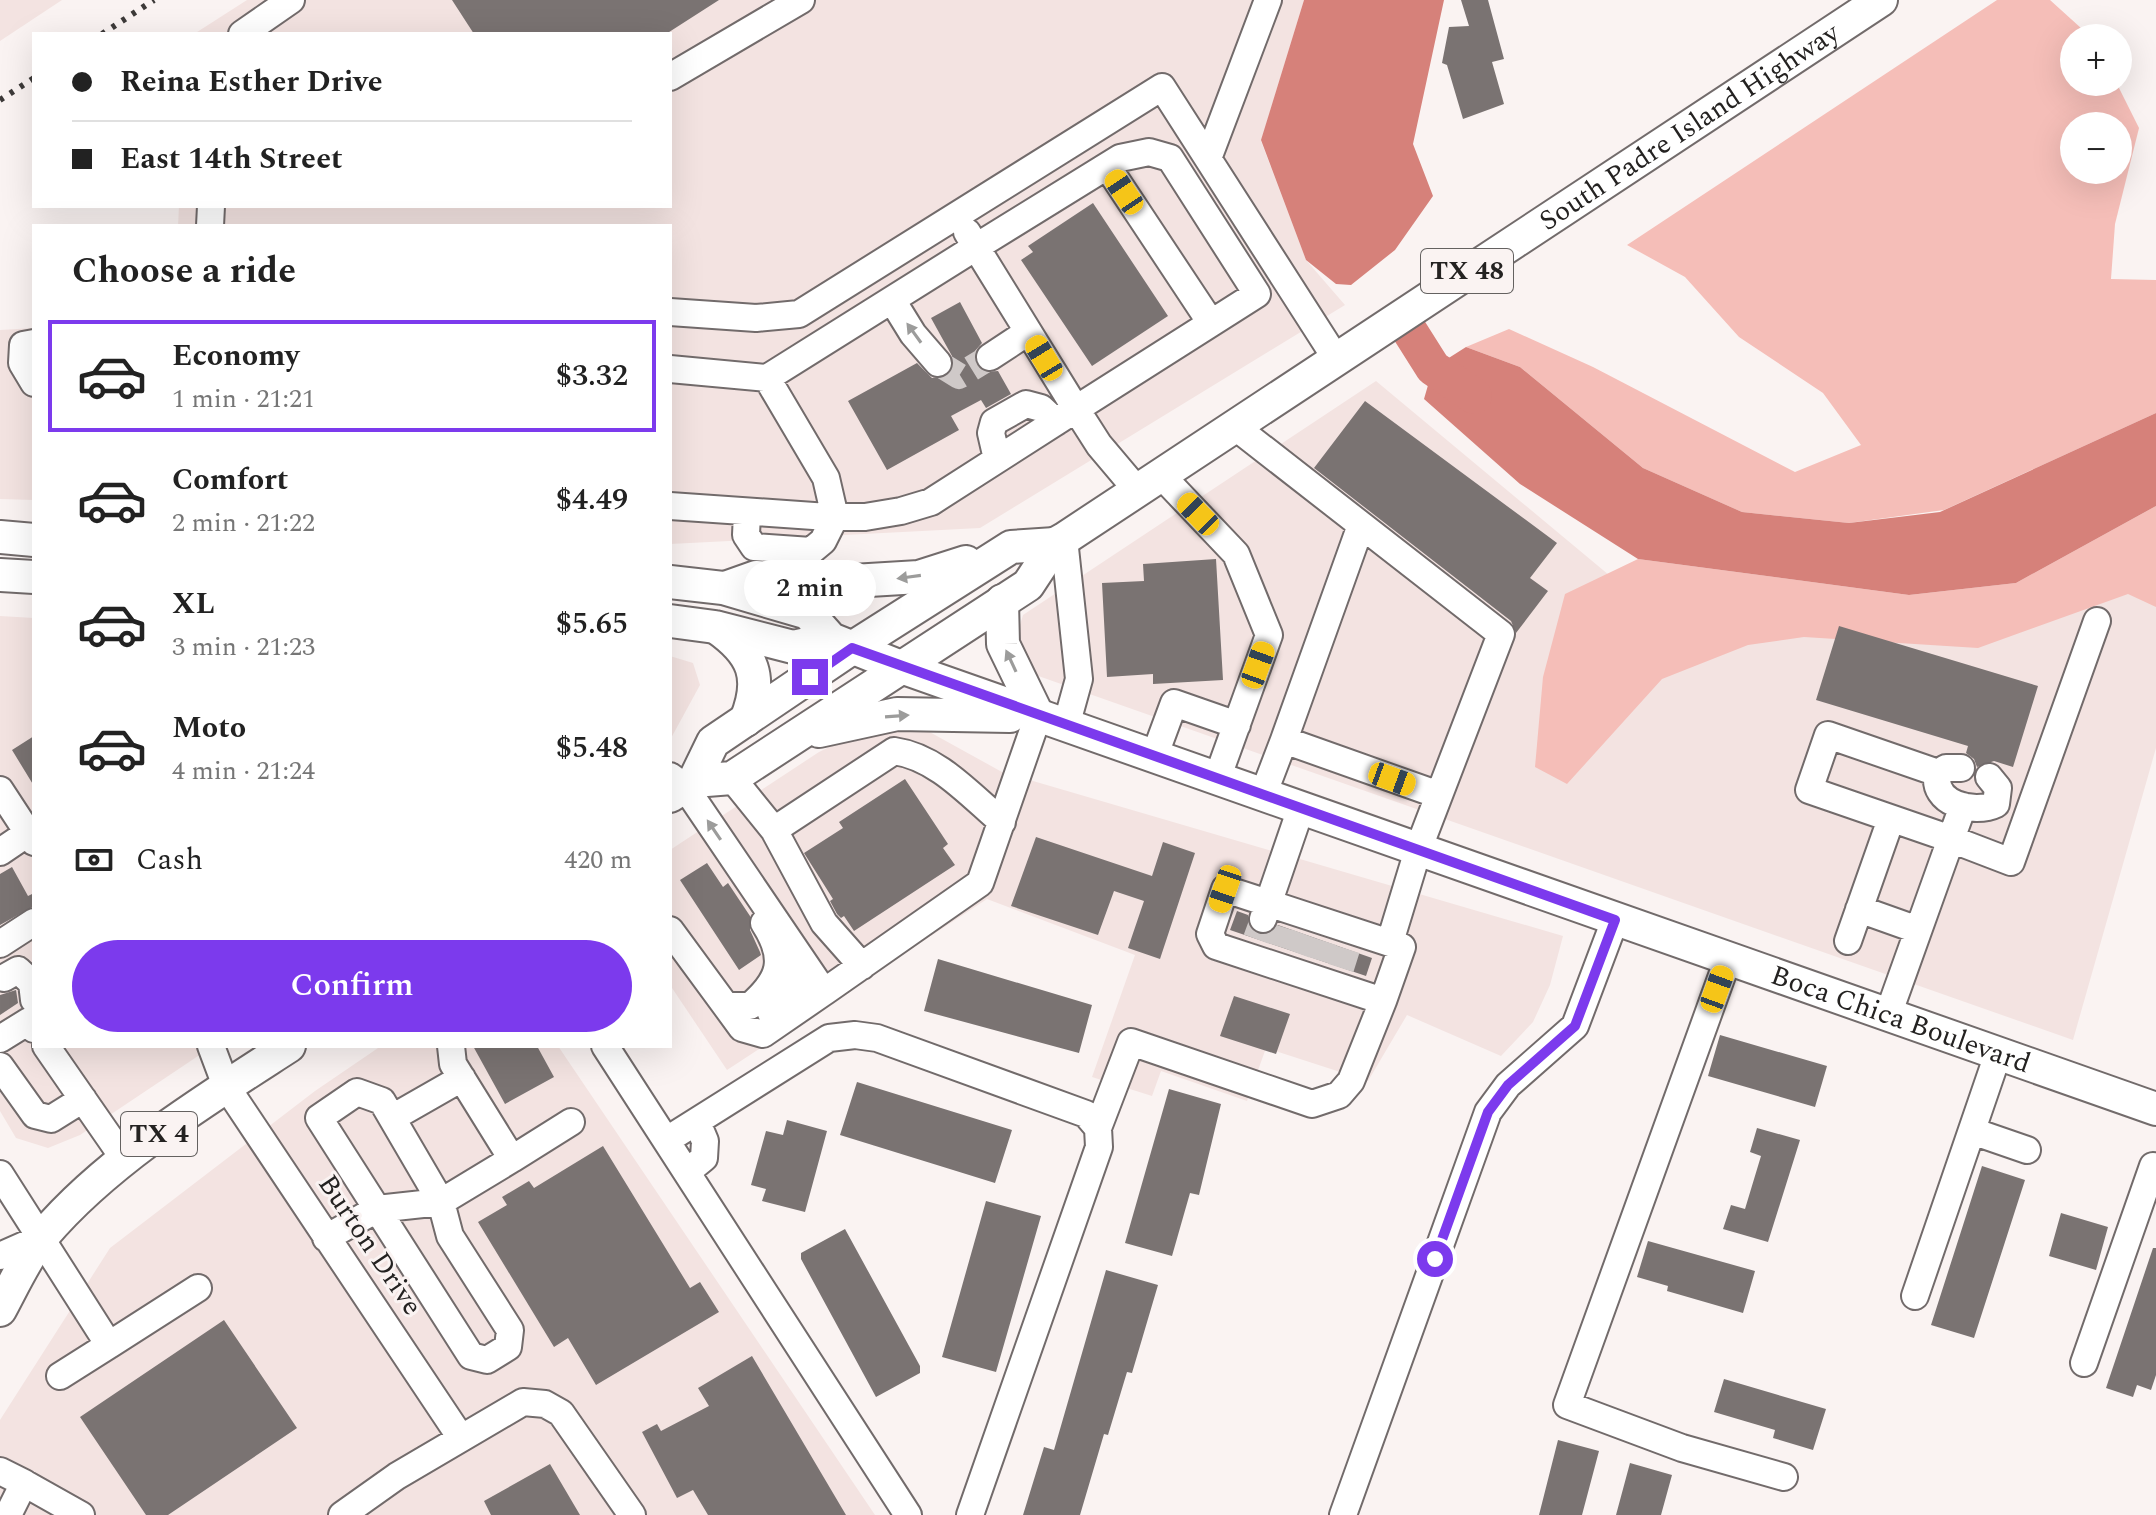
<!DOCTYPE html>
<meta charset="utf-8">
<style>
body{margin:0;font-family:Spectral,serif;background:#f2f2f2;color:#222;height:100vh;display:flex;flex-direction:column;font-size:30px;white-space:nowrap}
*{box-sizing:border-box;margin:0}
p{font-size:26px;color:#767676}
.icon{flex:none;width:44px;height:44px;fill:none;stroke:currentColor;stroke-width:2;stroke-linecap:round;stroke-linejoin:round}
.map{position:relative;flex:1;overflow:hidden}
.side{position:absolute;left:32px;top:224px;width:640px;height:824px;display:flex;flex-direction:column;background:#fff;border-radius:0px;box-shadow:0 8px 32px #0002}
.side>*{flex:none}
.banner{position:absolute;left:32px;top:32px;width:640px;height:176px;border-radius:0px;box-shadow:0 8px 32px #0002;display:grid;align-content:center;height:176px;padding:0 40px;background:#fff}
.tools{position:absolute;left:2060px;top:24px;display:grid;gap:16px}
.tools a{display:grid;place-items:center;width:72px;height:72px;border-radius:50%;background:#fff;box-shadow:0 8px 32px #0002;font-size:40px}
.end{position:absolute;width:36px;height:36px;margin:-18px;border:10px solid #7c3aed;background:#fff;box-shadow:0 0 0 4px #fff}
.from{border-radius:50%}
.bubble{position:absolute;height:56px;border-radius:28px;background:#fff;box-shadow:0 8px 32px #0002;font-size:26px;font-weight:600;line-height:56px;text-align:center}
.car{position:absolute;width:24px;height:48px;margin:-24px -12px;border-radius:10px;box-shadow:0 0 6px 2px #0007;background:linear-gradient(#f5c518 24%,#345 0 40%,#f5c518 0 76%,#345 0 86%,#f5c518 0)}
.banner b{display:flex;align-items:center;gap:28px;height:76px;font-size:30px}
.banner b+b{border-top:2px solid #e0e0e0}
.banner i{width:20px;height:20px;background:#222}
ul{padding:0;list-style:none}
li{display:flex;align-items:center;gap:24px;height:112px;margin:0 16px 12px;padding:0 24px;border:4px solid transparent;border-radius:0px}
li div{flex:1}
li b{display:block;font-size:30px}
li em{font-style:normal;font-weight:600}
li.on{border-color:#7c3aed}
li>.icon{width:72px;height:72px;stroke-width:1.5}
h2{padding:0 40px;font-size:36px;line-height:96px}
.pay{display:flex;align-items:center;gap:20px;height:88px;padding:0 40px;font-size:30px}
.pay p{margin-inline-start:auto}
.primary-button{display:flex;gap:16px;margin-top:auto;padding:16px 40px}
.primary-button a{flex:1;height:92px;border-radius:48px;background:#7c3aed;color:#fff;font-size:32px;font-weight:600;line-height:92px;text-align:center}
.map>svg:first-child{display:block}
</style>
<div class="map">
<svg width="2156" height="1515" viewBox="0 0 2156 1515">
<rect width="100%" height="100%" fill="#faf3f2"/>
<path fill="#f3e3e1" d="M0 0H62L0 41Z
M247 0H1304L1261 141 1306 260 1345 305 980 528 670 544V226H178L179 206H670V34H194Z
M34 328V500L0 499V330Z
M1376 381 1621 585 2008 627 2156 583V748L2073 1040 1027 672 1014 645 1023 615Z
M0 616 34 618V1046H213L80 1135 48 1148 16 1138 0 1111Z
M670 656 693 663 700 685 670 740Z
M897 714 1002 772 1563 936 1550 985 1533 1022 1501 1056 1407 1015 1368 1081 1266 1048 1247 1101 1161 1071 1152 1096 1092 1077 1135 955 987 899 727 1070 670 985V850L819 752Z
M381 1046H558L875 1515H0V1420L110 1248 315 1091Z"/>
<path fill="#f5beb8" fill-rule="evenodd" d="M1997 0H2050L2092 38H2074V82H2116L2139 128 2115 224 2111 279 2156 280V413L1944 510 1849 523 1742 512 1643 468 1520 367 1466 347 1509 329 1593 367 1795 472 1861 445 1823 393 1739 337 1685 277 1627 245ZM2074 126H2118V170H2074Z
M2156 506V607L2128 594 1978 648 1804 637 1748 645 1662 679 1567 784 1535 767 1543 677 1565 594 1638 559 1909 595 2016 583Z"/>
<path fill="#d6817a" d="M1304 0H1444L1413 144 1433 196 1395 250 1351 285 1336 284 1306 260 1261 140Z
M1466 347 1520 367 1643 468 1742 512 1849 523 1940 512 2156 413V506L2016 583 1909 595 1638 559 1520 484 1424 399 1433 368Z"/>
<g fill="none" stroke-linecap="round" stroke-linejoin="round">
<path stroke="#d6817a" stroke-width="36" d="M1409 330 1433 368 1474 396"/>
</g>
<path fill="#7a7372" d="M452 0H719L666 34H474Z
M1461 0H1488L1504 59 1492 62 1504 104 1463 119 1447 65 1442 63 1449 27 1469 26Z
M1093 203 1168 316 1092 366 1021 260 1033 252 1028 246Z
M960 302 982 343 975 351 976 365 984 372 998 371 1011 394 986 408 981 400 951 416 959 430 887 470 848 401 917 363 932 378 949 375 953 368 952 356 931 318Z
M1365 401 1557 543 1530 578 1548 591 1516 633 1511 621 1314 468Z
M1216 559 1223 680 1153 684V674L1107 677 1102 583 1144 581 1143 564Z
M1839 626 2038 686 2013 767 1994 761 1977 767 1974 759 1966 753 1968 746 1816 700Z
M34 736V786L12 750Z
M905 779 948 844 943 848 955 865 854 931 844 916 841 918 837 914 830 901 833 899 804 853 843 828 839 822Z
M1036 837 1152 876 1163 842 1195 853 1160 959 1128 948 1144 901 1114 891 1098 935 1011 906Z
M707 863 723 887 728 883 750 916V930L760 952 761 955 739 970 680 880Z
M12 867 28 896 34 893V906L0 925V874Z
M1237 911 1248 915 1250 929 1259 934H1267L1278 925 1372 958 1366 976 1230 930Z
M938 959 1092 1005 1079 1053 924 1011Z
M16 990 18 1003 0 1015V995Z
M1234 996 1290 1014 1276 1054 1220 1036Z
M1720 1035 1827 1066 1815 1107 1708 1076Z
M473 1046H537L554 1077 505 1104Z
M857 1082 1012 1130 995 1183 840 1135Z
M1169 1089 1221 1104 1199 1195 1190 1193 1172 1256 1125 1243Z
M787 1120 827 1131 805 1212 762 1201 766 1189 751 1185 766 1131 783 1135Z
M1757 1128 1800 1140 1768 1242 1723 1229 1731 1205 1745 1209 1761 1156 1750 1152Z
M603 1146 690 1288 700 1282 719 1312 596 1385 568 1338 554 1347 478 1222 507 1205 502 1197 529 1181 534 1188Z
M1982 1166 2025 1180 1974 1338 1931 1325Z
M986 1201 1041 1216 996 1372 942 1357Z
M2061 1213 2108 1227 2096 1270 2049 1256Z
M845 1229 920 1366V1373L876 1397 801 1259V1253Z
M1648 1241 1755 1271 1743 1313 1667 1291 1668 1286 1637 1277Z
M2153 1248H2156V1375L2151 1390 2137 1385 2133 1397 2106 1388Z
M1106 1270 1158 1285 1132 1373 1127 1372 1108 1435 1104 1434 1080 1515H1023L1044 1447 1054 1450Z
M224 1320 297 1428 168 1515H146L80 1417Z
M752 1356 846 1515H708L693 1490 677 1498 642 1432 657 1424 661 1431 709 1406 698 1388Z
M1724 1379 1826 1409 1813 1450 1773 1438 1775 1430 1714 1412Z
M1558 1440 1599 1451 1582 1515H1539Z
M1630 1463 1672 1475 1661 1515H1616Z
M550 1464 580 1515H491L484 1501Z"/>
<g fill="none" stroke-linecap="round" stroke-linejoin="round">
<path stroke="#cfc9c8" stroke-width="26" stroke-dasharray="26 13" stroke-linecap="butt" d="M938 363 959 376 990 357
M1256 939 1263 920
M1277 946 1283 927
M1297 953 1304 934
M1318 960 1324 941
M1341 968 1347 949"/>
<defs>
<path id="minor" d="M242 34 291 0
M670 77 801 0
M1209 156 1268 0
M1107 166 1211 323
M210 226 211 206
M892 300 913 334 938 363
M670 312 756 318 799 314 1162 87 1335 357
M34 343 23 345 22 363 34 383
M990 357 1028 332
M670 369 767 378 826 478 835 517 823 541 811 551 754 547 746 535 747 513
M767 378 976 247 967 232
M1233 425 1501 634 1418 850 1390 942
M997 459 991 433 994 422 1026 404 1041 408 1056 422
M1160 474 1236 554 1269 635 1217 779
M670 506 828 517H865L901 511 931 502 1076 409 976 247 1120 158 1149 152 1170 158 1257 294 1076 409 1099 445 1137 490
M1064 539 1079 679 1066 726
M1284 740 1361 525
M1154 757 1174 703 1237 725
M1961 768H1946L1938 773C1930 803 1974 815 1996 804L1998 788 1989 777
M1938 773 1828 735 1809 790 1951 839 1963 806
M670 776 685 787 824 992 763 1034 742 1028 670 930
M732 778 774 830 894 751C937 757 969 794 1002 822
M0 790 34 842
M1263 795 1284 740 1439 795
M774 830 824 923 862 966
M0 852 28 833
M1859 909 1918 930
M1263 919 1301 808
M1848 941 1891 819
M0 944 34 922
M1728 959 1567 1405 1682 1448 1784 1477
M4 978 18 970 32 983 34 1000
M824 992 980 883 1038 716
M727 1006H750C781 979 787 959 764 923
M771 1013 788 1003 796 987 779 949
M1888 1015 1951 839 2011 862 2097 621
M0 1039 29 1021 34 1029
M46 1046 125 1160
M211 1046 226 1086 461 1438
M451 1046 453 1064 512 1159 571 1122
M605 1046 908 1515
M0 1066 35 1115 51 1119 83 1099
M392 1118 462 1078
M1098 1128 1131 1042 1312 1104 1339 1095 1351 1081 1383 1001 1216 946 1210 934 1225 889 1402 947 1383 1001
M1972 1131 2027 1150
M667 1140 829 1038 855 1035 877 1038 1086 1114 1098 1128 1099 1147 970 1515
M687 1172 704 1158 705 1141 697 1122
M0 1174 109 1345 198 1288
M326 1238 377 1209 441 1202 450 1236 510 1330 508 1347 487 1360 471 1356 319 1118 357 1092 382 1101 441 1202 512 1159
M0 1256 43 1237
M1915 1296 1998 1054
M2084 1363 2153 1166
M60 1376 109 1345
M0 1471 24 1483 8 1515
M24 1483 81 1515
M342 1515 397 1476 523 1402 545 1404 561 1413 632 1515
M1343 1515 1488 1112 1508 1085 1575 1026 1615 920"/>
<g id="major">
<path d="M0 537 34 540"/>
<path d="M0 575 34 577"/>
<path id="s1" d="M670 582 723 588 808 613 831 639 901 667 2156 1109"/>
<path d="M725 588 756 577 836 582 919 577 966 562"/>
<path d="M1002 601 1003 644 1038 716"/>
<path d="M670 621 715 627 793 647 831 639"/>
<path d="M717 628C754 654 763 678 746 720"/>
<path d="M819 731 897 714 1010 716"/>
<path d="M694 781 713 742 852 648 1011 547 1055 544"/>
<path id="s2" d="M670 796 694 781 732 778 1028 585 1055 544 1064 539 1881 0"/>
<path d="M0 1310C13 1286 26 1257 43 1236 106 1161 207 1099 289 1046"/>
</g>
</defs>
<use href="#minor" stroke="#726b6b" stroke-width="30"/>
<use href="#major" stroke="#726b6b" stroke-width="36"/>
<use href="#minor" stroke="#fff" stroke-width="26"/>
<use href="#major" stroke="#fff" stroke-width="32"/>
<path stroke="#3d3a39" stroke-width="6" stroke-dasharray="4 8" stroke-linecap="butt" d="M102 34 154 0
M0 100 34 78"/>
</g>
<defs><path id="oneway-solid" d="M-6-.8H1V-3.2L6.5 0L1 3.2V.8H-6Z" transform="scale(2)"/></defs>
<g fill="#9c9c9b">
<use href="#oneway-solid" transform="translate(914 333) rotate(-126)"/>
<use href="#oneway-solid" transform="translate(909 577) rotate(172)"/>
<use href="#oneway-solid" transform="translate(1011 661) rotate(-115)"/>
<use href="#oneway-solid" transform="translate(897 716) rotate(-4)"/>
<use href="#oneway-solid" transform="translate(714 830) rotate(-124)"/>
</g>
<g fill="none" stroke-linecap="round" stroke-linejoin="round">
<path stroke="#7c3aed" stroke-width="10" d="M810 677 852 648 1615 920 1575 1026 1508 1085 1488 1112 1435 1259"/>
</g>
<g text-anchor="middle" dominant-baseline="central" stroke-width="6" stroke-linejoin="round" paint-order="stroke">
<g fill="#faf3f2" stroke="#646160" stroke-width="2">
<rect x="1421" y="249" width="92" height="44" rx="6"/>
<rect x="121" y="1112" width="76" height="44" rx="6"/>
</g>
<g font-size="26" font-weight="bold" fill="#242221">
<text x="1467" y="271">TX 48</text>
<text x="159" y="1134">TX 4</text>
</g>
<g font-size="28" fill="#242221" stroke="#faf3f2">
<text stroke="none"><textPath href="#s2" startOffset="1228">South Padre Island Highway</textPath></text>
<text stroke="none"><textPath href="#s1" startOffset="1312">Boca Chica Boulevard</textPath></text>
<text transform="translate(370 1245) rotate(56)">Burton Drive</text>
</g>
</g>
</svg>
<div class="tools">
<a>+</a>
<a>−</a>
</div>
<i class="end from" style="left:1435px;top:1259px"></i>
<i class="end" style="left:810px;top:677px"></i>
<div class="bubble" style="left:744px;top:560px;width:132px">2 min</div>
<i class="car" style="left:1124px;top:192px;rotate:326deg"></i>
<i class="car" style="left:1044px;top:358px;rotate:329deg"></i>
<i class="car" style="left:1198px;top:514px;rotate:316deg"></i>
<i class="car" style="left:1258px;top:665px;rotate:20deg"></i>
<i class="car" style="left:1392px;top:779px;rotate:110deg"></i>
<i class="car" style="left:1225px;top:889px;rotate:199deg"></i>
<i class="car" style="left:1717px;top:989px;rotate:20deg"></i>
<div class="banner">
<b><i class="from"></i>Reina Esther Drive</b>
<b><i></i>East 14th Street</b>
</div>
<section class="side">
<h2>Choose a ride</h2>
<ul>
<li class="on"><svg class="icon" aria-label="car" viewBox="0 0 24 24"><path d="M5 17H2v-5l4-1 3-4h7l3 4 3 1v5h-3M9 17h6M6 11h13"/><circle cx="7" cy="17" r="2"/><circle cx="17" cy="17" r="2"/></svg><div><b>Economy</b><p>1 min · 21:21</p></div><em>$3.32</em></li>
<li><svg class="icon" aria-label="car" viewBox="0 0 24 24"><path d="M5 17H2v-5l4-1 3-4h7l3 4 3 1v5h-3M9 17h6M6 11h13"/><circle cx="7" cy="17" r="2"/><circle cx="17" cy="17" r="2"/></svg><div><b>Comfort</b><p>2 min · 21:22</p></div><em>$4.49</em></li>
<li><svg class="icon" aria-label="car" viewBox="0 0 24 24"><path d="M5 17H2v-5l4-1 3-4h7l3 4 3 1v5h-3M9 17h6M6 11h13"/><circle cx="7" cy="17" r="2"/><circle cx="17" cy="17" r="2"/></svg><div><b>XL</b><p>3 min · 21:23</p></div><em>$5.65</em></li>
<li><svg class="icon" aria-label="car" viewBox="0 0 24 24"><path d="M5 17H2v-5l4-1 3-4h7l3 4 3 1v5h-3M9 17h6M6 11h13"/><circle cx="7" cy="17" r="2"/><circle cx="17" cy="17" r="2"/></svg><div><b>Moto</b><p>4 min · 21:24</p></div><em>$5.48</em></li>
</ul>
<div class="pay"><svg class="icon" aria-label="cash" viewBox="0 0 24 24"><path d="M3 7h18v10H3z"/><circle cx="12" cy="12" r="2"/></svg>Cash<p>420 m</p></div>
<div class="primary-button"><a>Confirm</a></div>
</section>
</div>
